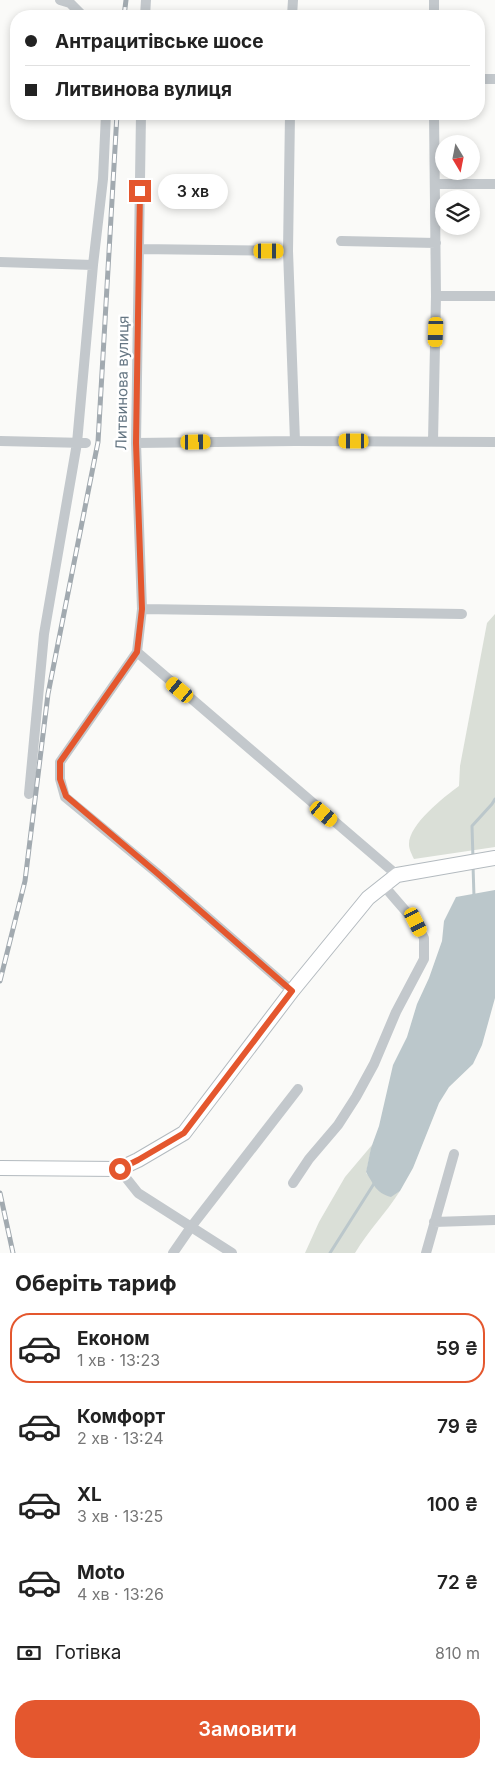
<!DOCTYPE html>
<html lang="uk">
<meta charset="utf-8">
<style>
body{margin:0;font-family:Inter,sans-serif;background:#f6f6f6;color:#222;height:100vh;display:flex;flex-direction:column;font-size:19px;white-space:nowrap}
*{box-sizing:border-box;margin:0}
p{font-size:16px;color:#767676}
.icon{flex:none;width:28px;height:28px;fill:none;stroke:currentColor;stroke-width:2;stroke-linecap:round;stroke-linejoin:round}
.map{position:relative;height:1253px;overflow:hidden}
.side{display:flex;flex-direction:column;background:#fff;flex:1}
.side>*{flex:none}
.hud{position:absolute;left:10px;top:10px;width:475px;height:110px;border-radius:20px;box-shadow:0 2px 8px #0003;display:grid;align-content:center;height:110px;padding:0 15px;background:#fff}
.needle{width:32px;rotate:170deg}
.fabs{position:absolute;left:435px;top:135px;display:grid;gap:10px}
.fabs a{display:grid;place-items:center;width:45px;height:45px;border-radius:50%;background:#fff;box-shadow:0 2px 8px #0003;font-size:25px}
.end{position:absolute;width:22px;height:22px;margin:-11px;border:6px solid #e4572e;background:#fff;box-shadow:0 0 0 2px #fff}
.from{border-radius:50%}
.bubble{position:absolute;height:35px;border-radius:18px;background:#fff;box-shadow:0 2px 8px #0003;font-size:16px;font-weight:600;line-height:35px;text-align:center}
.car{position:absolute;width:15px;height:30px;margin:-15px -8px;border-radius:6px;box-shadow:0 0 4px 1px #0007;background:linear-gradient(#f5c518 24%,#345 0 40%,#f5c518 0 76%,#345 0 86%,#f5c518 0)}
.hud b{display:flex;align-items:center;gap:18px;height:48px;font-size:19px}
.hud b+b{border-top:1px solid #e0e0e0}
.hud i{width:12px;height:12px;background:#222}
ul{padding:0;list-style:none}
li{display:flex;align-items:center;gap:15px;height:70px;margin:0 10px 8px;padding:0 5px;border:2px solid transparent;border-radius:20px}
li div{flex:1}
li b{display:block;font-size:19px}
li em{font-style:normal;font-weight:600}
li.selected{border-color:#e4572e}
li>.icon{width:45px;height:45px;stroke-width:1.5}
h2{padding:0 15px;font-size:22px;line-height:60px}
.pay{display:flex;align-items:center;gap:12px;height:55px;padding:0 15px;font-size:19px}
.pay p{margin-inline-start:auto}
.action{display:flex;gap:10px;margin-top:auto;padding:10px 15px}
.action a{flex:1;height:58px;border-radius:20px;background:#e4572e;color:#fff;font-size:20px;font-weight:600;line-height:58px;text-align:center}
.map>svg:first-child{display:block}
</style>
<div class="map">
<svg width="495" height="1253" viewBox="0 0 495 1253">
<rect width="100%" height="100%" fill="#fafaf8"/>
<path fill="#dadfd7" d="M495 614V847L414 859C412 855 409 849 409 845 408 825 444 797 459 786L460 766 487 623Z
M372 1145 366 1173 391 1196 400 1191C386 1213 368 1231 355 1253H305L319 1222 345 1177Z"/>
<path fill="#bbc7cb" d="M495 890V998L482 1045 473 1064 449 1087 439 1103 413 1168 400 1191 391 1197C376 1193 374 1185 366 1172L371 1148 379 1126 393 1065 407 1037 417 1004 429 978 442 941 444 921 456 897Z"/>
<g fill="none" stroke-linecap="round" stroke-linejoin="round">
<path stroke="#bbc7cb" stroke-width="3" d="M473 859 472 826 492 804 495 799
M473 865 474 897
M330 1253 375 1182"/>
<defs>
<path id="secondary" d="M0 1168 119 1169 138 1160 184 1133 292 991 368 898 397 875 495 858"/>
</defs>
<use href="#secondary" stroke="#b3babf" stroke-width="16"/>
<path stroke="#c3c8cc" stroke-width="10" d="M60 0 70 3 83 16
M145 16 146 0
M292 16 293 0
M434 16V0
M479 79H495
M141 114 136 443 142 609 137 652 60 762V779L65 797 157 873 292 991
M290 114 288 251 295 441
M435 184H495
M341 241 436 243
M139 249 288 251
M0 262 93 265
M436 296H495
M0 441 86 443
M433 441 436 296 434 114
M136 443 295 441 495 442
M142 609 462 614
M137 652 397 875
M29 794 44 634 77 443 93 265 103 179 106 114
M119 1169 138 1193 232 1253
M293 1183 309 1159 338 1125 356 1097 374 1064 396 1012 424 959V938L416 923 384 886
M434 1222 495 1220
M173 1253 191 1227 298 1089
M426 1253 454 1154"/>
<use href="#secondary" stroke="#fff" stroke-width="14"/>
<defs>
<path id="rail" d="M124 16 126 0
M0 981 25 881 48 694 98 442 117 114
M0 1193 13 1253"/>
</defs>
<use href="#rail" stroke="#a2aab0" stroke-width="5"/>
<use href="#rail" stroke="#fff" stroke-width="3" stroke-dasharray="9" stroke-linecap="butt"/>
</g>
<g fill="none" stroke-linecap="round" stroke-linejoin="round">
<path stroke="#e4572e" stroke-width="6" d="M120 1169 138 1160 184 1133 292 991 157 873 66 796 60 779V762L137 652 142 609 136 443 140 191"/>
</g>
<g text-anchor="middle" dominant-baseline="central" stroke-width="5" stroke-linejoin="round" paint-order="stroke">
<g font-size="15" fill="#657683" stroke="#fff">
<text transform="translate(122 383) rotate(-89)">Литвинова вулиця</text>
</g>
</g>
</svg>
<div class="fabs">
<a><svg class="needle" viewBox="-14 -14 28 28"><path d="M0-13l5 13h-10z" fill="#e53935"/><path d="M0 13l5-13h-10z" fill="#767676"/></svg></a>
<a><svg class="icon" aria-label="layers" viewBox="0 0 24 24"><path d="M12 4l9 5-9 5-9-5zM3 14l9 5 9-5"/></svg></a>
</div>
<i class="end from" style="left:120px;top:1169px"></i>
<i class="end" style="left:140px;top:191px"></i>
<div class="bubble" style="left:158px;top:174px;width:70px">3 хв</div>
<i class="car" style="left:269px;top:251px;rotate:90deg"></i>
<i class="car" style="left:436px;top:332px;rotate:182deg"></i>
<i class="car" style="left:354px;top:441px;rotate:270deg"></i>
<i class="car" style="left:196px;top:442px;rotate:89deg"></i>
<i class="car" style="left:180px;top:690px;rotate:310deg"></i>
<i class="car" style="left:324px;top:814px;rotate:130deg"></i>
<i class="car" style="left:416px;top:922px;rotate:153deg"></i>
<div class="hud">
<b><i class="from"></i>Антрацитівське шосе</b>
<b><i></i>Литвинова вулиця</b>
</div>
</div>
<section class="side">
<h2>Оберіть тариф</h2>
<ul>
<li class="selected"><svg class="icon" aria-label="car" viewBox="0 0 24 24"><path d="M5 17H2v-5l4-1 3-4h7l3 4 3 1v5h-3M9 17h6M6 11h13"/><circle cx="7" cy="17" r="2"/><circle cx="17" cy="17" r="2"/></svg><div><b>Економ</b><p>1 хв · 13:23</p></div><em>59 ₴</em></li>
<li><svg class="icon" aria-label="car" viewBox="0 0 24 24"><path d="M5 17H2v-5l4-1 3-4h7l3 4 3 1v5h-3M9 17h6M6 11h13"/><circle cx="7" cy="17" r="2"/><circle cx="17" cy="17" r="2"/></svg><div><b>Комфорт</b><p>2 хв · 13:24</p></div><em>79 ₴</em></li>
<li><svg class="icon" aria-label="car" viewBox="0 0 24 24"><path d="M5 17H2v-5l4-1 3-4h7l3 4 3 1v5h-3M9 17h6M6 11h13"/><circle cx="7" cy="17" r="2"/><circle cx="17" cy="17" r="2"/></svg><div><b>XL</b><p>3 хв · 13:25</p></div><em>100 ₴</em></li>
<li><svg class="icon" aria-label="car" viewBox="0 0 24 24"><path d="M5 17H2v-5l4-1 3-4h7l3 4 3 1v5h-3M9 17h6M6 11h13"/><circle cx="7" cy="17" r="2"/><circle cx="17" cy="17" r="2"/></svg><div><b>Moto</b><p>4 хв · 13:26</p></div><em>72 ₴</em></li>
</ul>
<div class="pay"><svg class="icon" aria-label="cash" viewBox="0 0 24 24"><path d="M3 7h18v10H3z"/><circle cx="12" cy="12" r="2"/></svg>Готівка<p>810 m</p></div>
<div class="action"><a>Замовити</a></div>
</section>
